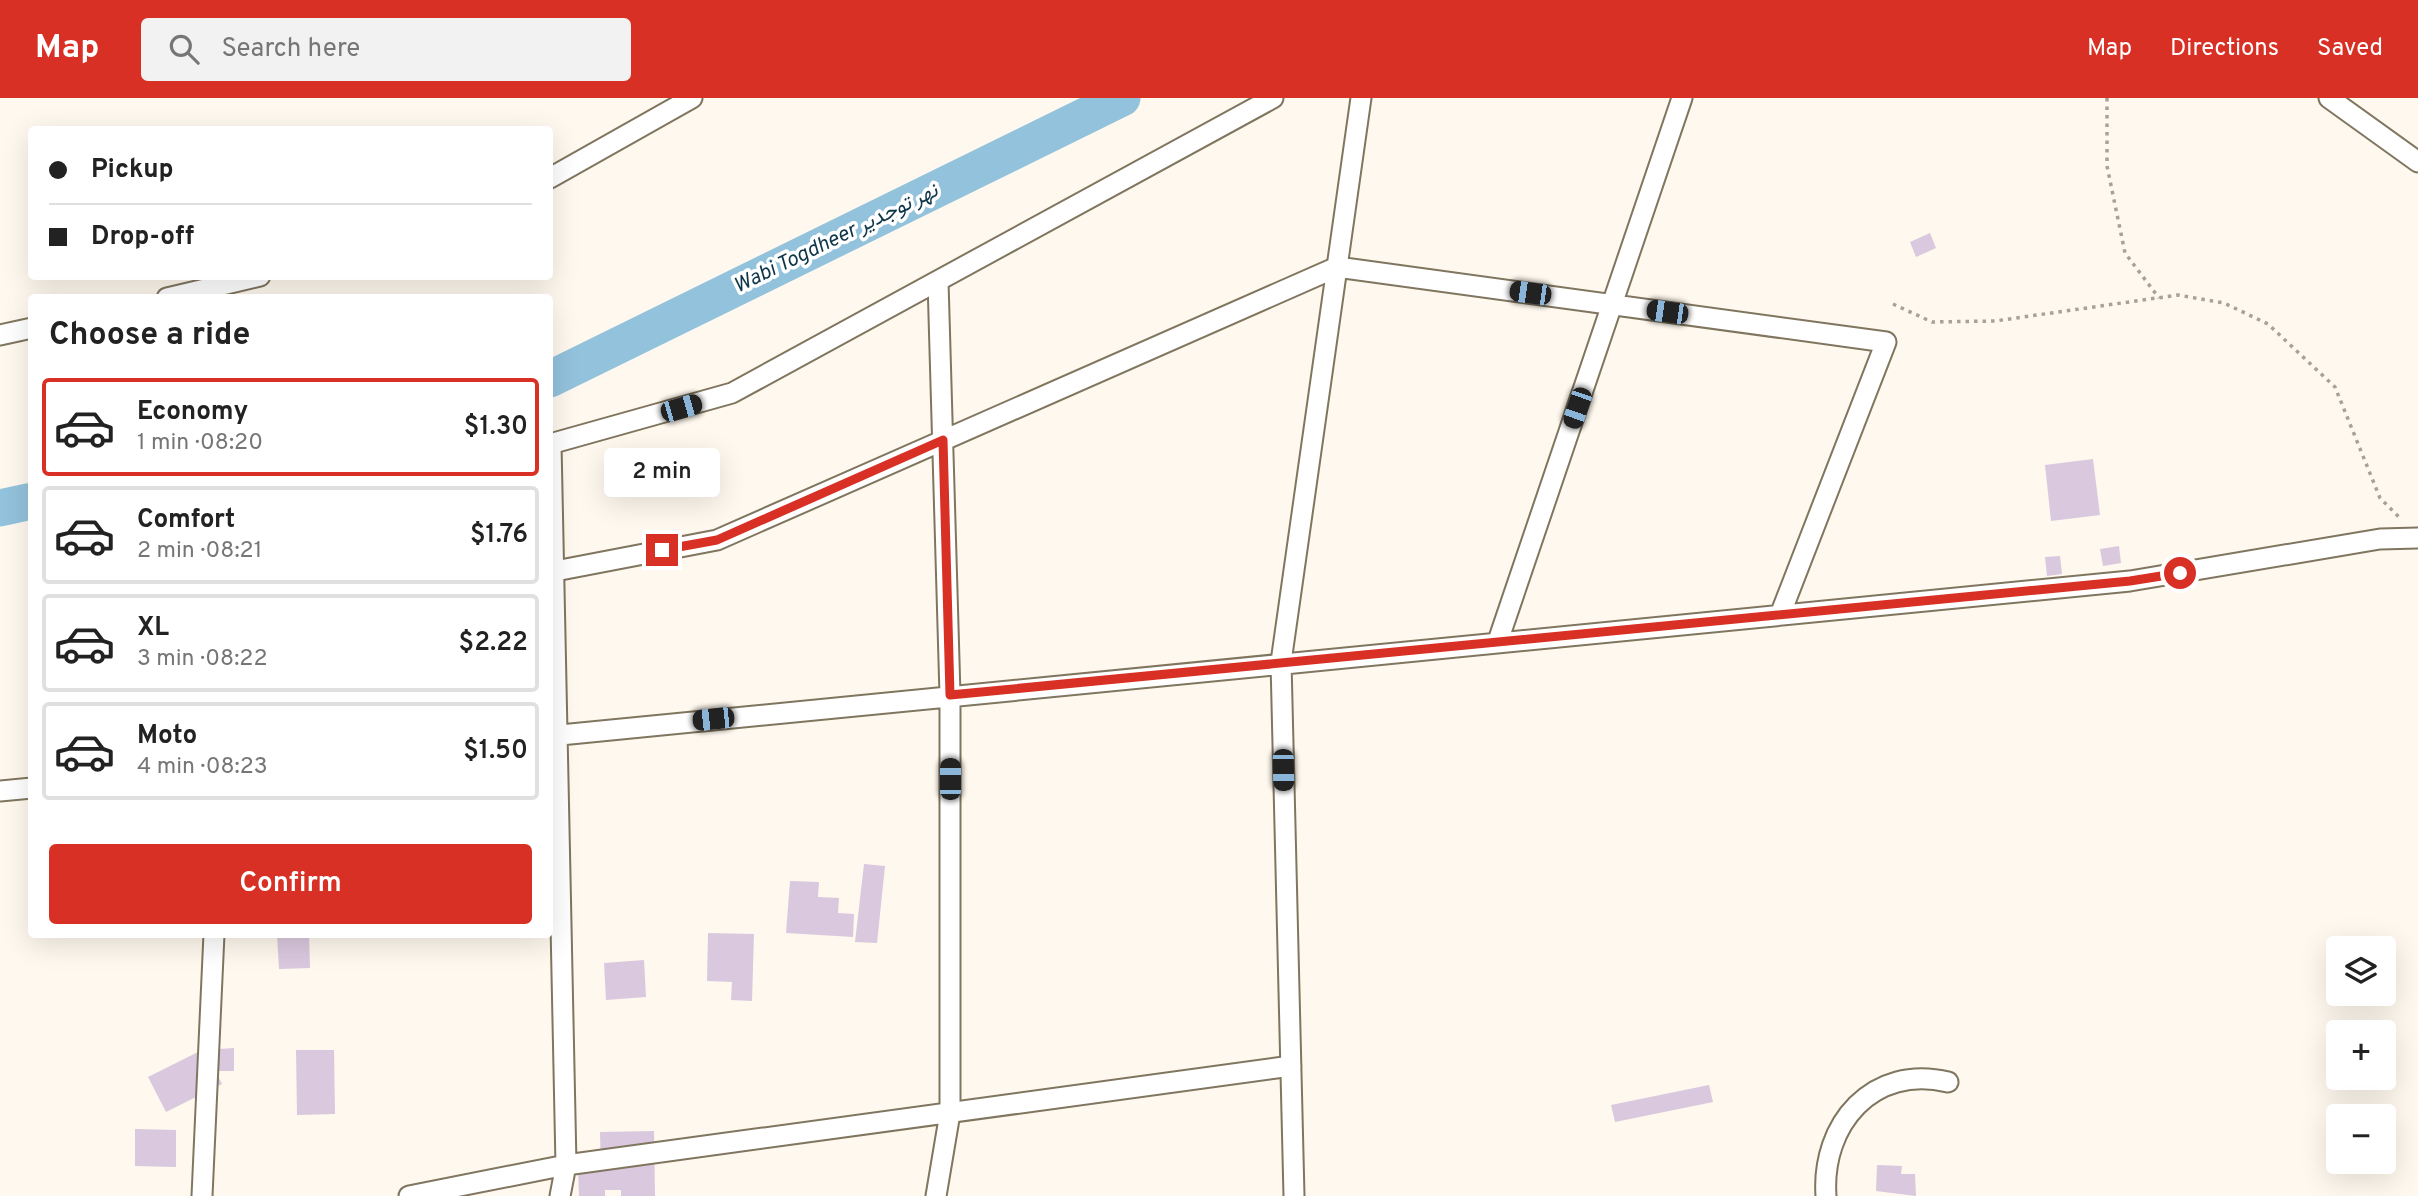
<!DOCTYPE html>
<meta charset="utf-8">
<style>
body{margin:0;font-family:Overpass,Vazirmatn,sans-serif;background:#f2f2f2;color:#222;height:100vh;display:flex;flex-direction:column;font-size:26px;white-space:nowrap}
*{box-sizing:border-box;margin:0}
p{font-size:23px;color:#767676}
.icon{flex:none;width:38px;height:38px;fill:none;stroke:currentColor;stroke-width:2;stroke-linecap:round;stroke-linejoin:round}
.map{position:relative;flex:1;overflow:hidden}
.side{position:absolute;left:28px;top:196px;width:525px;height:644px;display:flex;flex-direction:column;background:#fff;border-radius:7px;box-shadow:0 7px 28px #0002}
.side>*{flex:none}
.guide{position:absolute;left:28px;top:28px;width:525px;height:154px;border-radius:7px;box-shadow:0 7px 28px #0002;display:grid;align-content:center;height:154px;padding:0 21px;background:#fff}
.fabs{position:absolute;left:2326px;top:838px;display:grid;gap:14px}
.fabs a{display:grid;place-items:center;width:70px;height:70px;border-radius:7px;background:#fff;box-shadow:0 7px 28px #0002;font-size:35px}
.end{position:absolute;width:32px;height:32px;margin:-16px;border:9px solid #d93025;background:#fff;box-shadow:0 0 0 4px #fff}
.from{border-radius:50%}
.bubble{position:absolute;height:49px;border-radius:7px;background:#fff;box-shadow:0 7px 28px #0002;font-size:23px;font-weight:600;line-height:49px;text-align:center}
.car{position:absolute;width:21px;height:42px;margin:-21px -10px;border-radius:9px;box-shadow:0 0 5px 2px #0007;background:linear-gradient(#222 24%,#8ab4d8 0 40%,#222 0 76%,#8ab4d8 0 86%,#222 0)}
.guide b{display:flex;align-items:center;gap:24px;height:66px;font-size:26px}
.guide b+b{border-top:2px solid #e0e0e0}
.guide i{width:18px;height:18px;background:#222}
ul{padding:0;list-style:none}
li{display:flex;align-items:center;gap:21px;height:98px;margin:0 14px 10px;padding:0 7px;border:4px solid #e0e0e0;border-radius:7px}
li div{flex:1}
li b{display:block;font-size:26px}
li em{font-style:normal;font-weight:600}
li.active{border-color:#d93025}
li>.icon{width:63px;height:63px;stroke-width:1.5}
h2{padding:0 21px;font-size:32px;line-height:84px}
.button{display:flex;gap:14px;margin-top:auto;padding:14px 21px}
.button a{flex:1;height:80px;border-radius:7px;background:#d93025;color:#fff;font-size:28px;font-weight:600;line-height:80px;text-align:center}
header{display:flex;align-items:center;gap:42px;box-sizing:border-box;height:98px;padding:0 35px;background:#d93025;color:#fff}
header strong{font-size:33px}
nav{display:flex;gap:38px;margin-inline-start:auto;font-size:24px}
.search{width:490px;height:63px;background:#f2f2f2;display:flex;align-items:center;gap:18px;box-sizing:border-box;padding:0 24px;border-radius:7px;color:#767676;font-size:26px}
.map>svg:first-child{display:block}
</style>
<header>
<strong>Map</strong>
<div class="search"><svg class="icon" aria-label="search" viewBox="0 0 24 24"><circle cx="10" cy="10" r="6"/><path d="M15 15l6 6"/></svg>Search here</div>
<nav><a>Map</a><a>Directions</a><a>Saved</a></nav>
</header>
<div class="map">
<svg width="2418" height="1098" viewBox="0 0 2418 1098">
<rect width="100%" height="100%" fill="#fef8ee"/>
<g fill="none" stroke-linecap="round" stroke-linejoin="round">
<path stroke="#93c2dc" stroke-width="37" d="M550 281 1122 0
M0 410 32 403"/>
</g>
<path fill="#dac8de" d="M1930 135 1936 150 1916 159 1910 144Z
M2093 361 2100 417 2051 423 2045 367Z
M2119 448 2121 465 2103 468 2100 451Z
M2060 458 2062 476 2047 478 2045 459Z
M864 766 885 768 877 845 855 844Z
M790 783 819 784 818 799 839 800 838 815 854 816 853 839 786 835Z
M708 835 754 836 752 903 731 902 732 884 707 883Z
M277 836H309L310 870 279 871Z
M644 862 646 899 606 902 604 865Z
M234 950V973H219V951Z
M204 951 222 986 166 1014 148 979Z
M296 952H334L335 1016 297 1017Z
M1709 987 1713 1004 1615 1024 1611 1007Z
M135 1031 176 1032V1069L135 1068Z
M654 1033 655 1098H621V1092H605V1098H579L578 1071H601L600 1034Z
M1877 1067 1902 1068 1901 1076H1915L1916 1098 1876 1093Z"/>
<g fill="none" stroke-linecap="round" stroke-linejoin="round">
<defs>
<path id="minor" d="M2329 0 2418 64
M550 80 692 0
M167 200 260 178
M0 237 32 230
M550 346 732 295 1273 0
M551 346 566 1067 560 1098
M550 474 717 442 1337 169 1886 244 1780 517
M1498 543 1682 0
M550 638 2130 483 2380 441 2418 440
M0 693 32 690
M202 1098 214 836
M409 1098 566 1067 1291 968
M936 1098 950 1015V597L938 183
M1294 1098 1281 564 1361 0
M1826 1098C1821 1026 1873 966 1948 984"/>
</defs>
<use href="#minor" stroke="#80755e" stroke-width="23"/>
<path stroke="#a7a197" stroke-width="3.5" stroke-dasharray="3.5 5" stroke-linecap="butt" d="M2107 0V68L2125 155 2159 200
M1893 206 1932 224 1995 223 2178 197 2224 205 2268 226 2335 289 2380 400 2402 422"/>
<use href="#minor" stroke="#fff" stroke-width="19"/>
</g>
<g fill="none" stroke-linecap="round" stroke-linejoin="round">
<path stroke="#d93025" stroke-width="9" d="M662 452 717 442 943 342 950 597 2130 483 2180 475"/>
</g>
<g text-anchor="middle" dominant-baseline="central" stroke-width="7" stroke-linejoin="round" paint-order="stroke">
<g font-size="21" font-style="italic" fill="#0e3649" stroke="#fff">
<text transform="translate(836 141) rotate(-26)">Wabi Togdheer نهر توجدير</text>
</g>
</g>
</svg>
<div class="fabs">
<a><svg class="icon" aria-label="layers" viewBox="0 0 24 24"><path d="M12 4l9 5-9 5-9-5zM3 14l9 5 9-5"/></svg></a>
<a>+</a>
<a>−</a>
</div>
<i class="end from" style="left:2180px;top:475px"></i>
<i class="end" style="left:662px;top:452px"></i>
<div class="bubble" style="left:604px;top:350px;width:116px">2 min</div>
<i class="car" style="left:1530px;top:195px;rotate:278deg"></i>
<i class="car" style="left:1667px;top:214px;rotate:278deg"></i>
<i class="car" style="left:681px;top:310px;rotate:74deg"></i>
<i class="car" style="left:1577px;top:310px;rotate:199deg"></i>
<i class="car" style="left:713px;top:621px;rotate:264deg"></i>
<i class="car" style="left:1283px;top:672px;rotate:179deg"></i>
<i class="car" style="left:950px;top:681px;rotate:0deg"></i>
<div class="guide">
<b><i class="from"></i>Pickup</b>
<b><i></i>Drop-off</b>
</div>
<section class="side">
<h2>Choose a ride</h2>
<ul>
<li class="active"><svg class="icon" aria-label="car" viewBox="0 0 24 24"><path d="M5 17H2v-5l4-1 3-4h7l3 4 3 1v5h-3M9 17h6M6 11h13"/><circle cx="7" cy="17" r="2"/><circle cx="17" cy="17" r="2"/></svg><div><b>Economy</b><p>1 min · 08:20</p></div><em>$1.30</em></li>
<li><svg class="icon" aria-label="car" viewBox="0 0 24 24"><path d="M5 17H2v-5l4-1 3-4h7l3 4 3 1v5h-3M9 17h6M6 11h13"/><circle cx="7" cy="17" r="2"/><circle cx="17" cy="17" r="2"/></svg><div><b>Comfort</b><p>2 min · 08:21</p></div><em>$1.76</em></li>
<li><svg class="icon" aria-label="car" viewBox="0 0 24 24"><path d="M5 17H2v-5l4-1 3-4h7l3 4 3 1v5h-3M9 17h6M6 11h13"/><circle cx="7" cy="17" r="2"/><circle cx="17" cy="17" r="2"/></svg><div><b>XL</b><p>3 min · 08:22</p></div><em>$2.22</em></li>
<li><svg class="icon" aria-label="car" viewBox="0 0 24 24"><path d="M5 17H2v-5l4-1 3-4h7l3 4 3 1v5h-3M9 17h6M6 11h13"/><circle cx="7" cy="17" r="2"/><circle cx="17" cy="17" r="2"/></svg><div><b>Moto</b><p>4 min · 08:23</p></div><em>$1.50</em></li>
</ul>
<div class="button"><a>Confirm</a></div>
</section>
</div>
